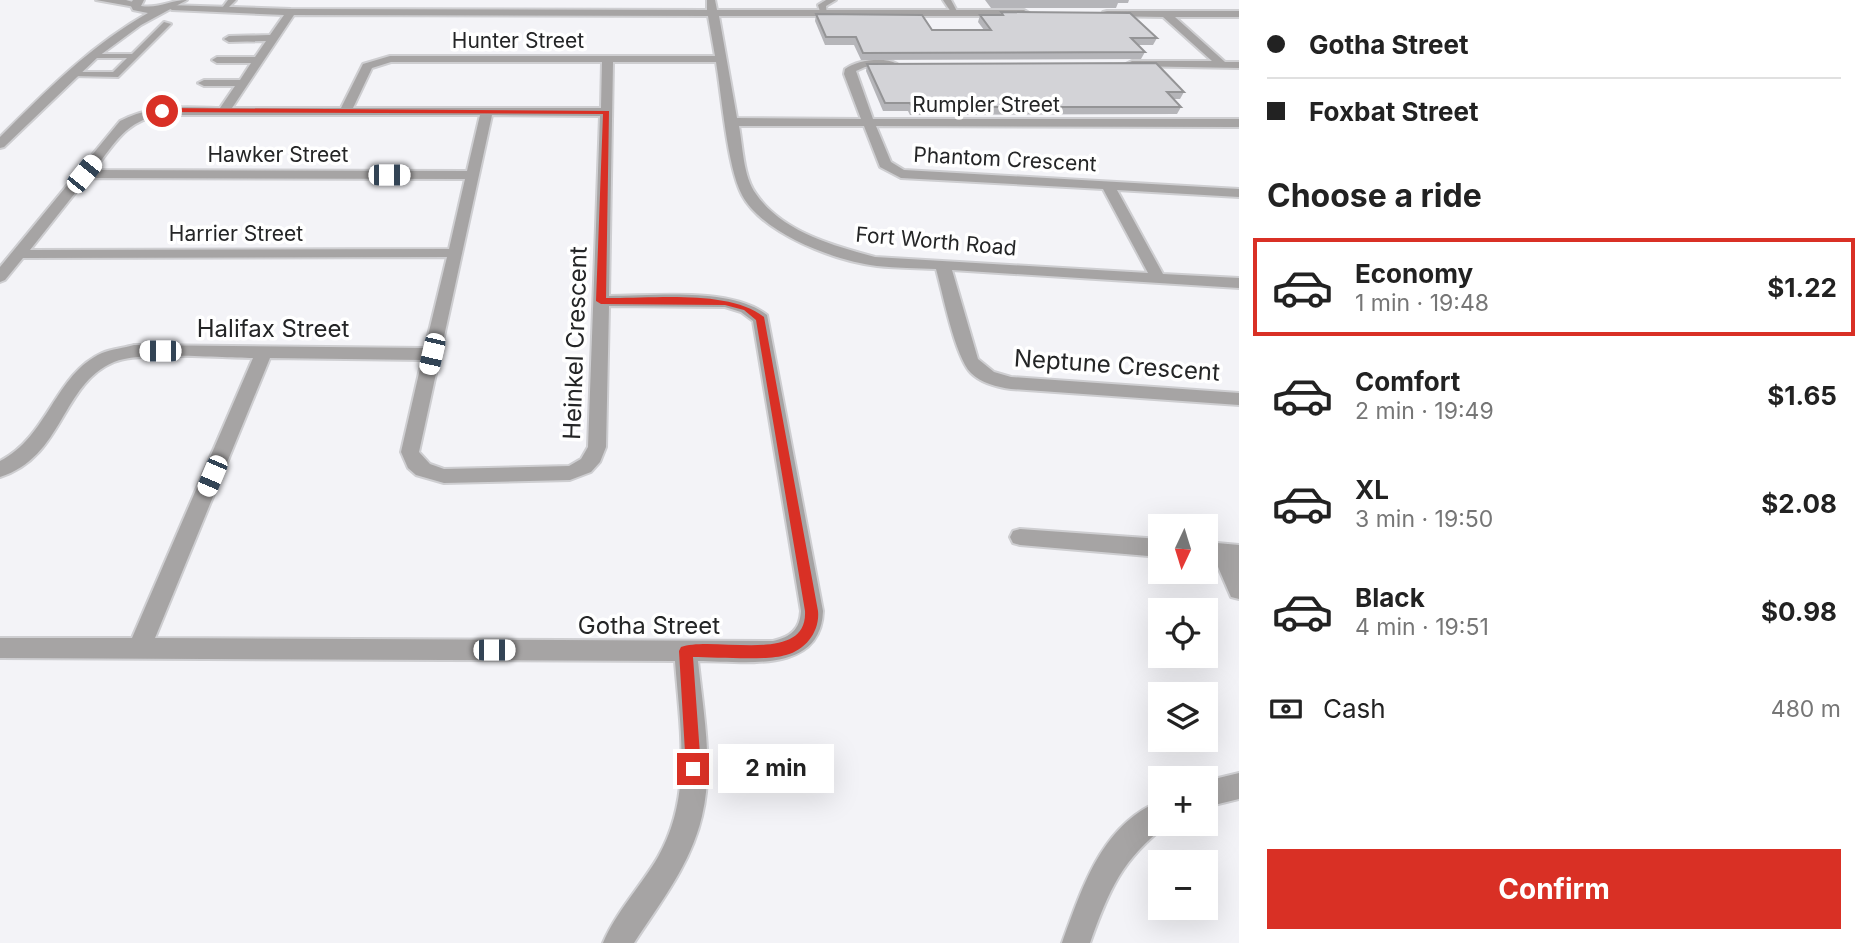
<!DOCTYPE html>
<meta charset="utf-8">
<style>
body{margin:0;font-family:Inter,sans-serif;background:#f2f2f2;color:#222;height:100vh;display:flex;flex-direction:column;font-size:26px;white-space:nowrap}
*{box-sizing:border-box;margin:0}
p{font-size:23px;color:#767676}
.icon{flex:none;width:38px;height:38px;fill:none;stroke:currentColor;stroke-width:2;stroke-linecap:round;stroke-linejoin:round}
.map{position:relative;flex:1;overflow:hidden}
.panel{display:flex;flex-direction:column;background:#fff;width:630px}
.panel>*{flex:none}
.banner{display:grid;align-content:center;height:154px;padding:0 28px;background:#fff}
.needle{width:46px;rotate:184deg}
.fabs{position:absolute;left:1148px;top:514px;display:grid;gap:14px}
.fabs a{display:grid;place-items:center;width:70px;height:70px;border-radius:0px;background:#fff;box-shadow:0 7px 28px #0002;font-size:35px}
.end{position:absolute;width:32px;height:32px;margin:-16px;border:9px solid #d93025;background:#fff;box-shadow:0 0 0 4px #fff}
.from{border-radius:50%}
.bubble{position:absolute;height:49px;border-radius:0px;background:#fff;box-shadow:0 7px 28px #0002;font-size:23px;font-weight:700;line-height:49px;text-align:center}
.car{position:absolute;width:21px;height:42px;margin:-21px -10px;border-radius:9px;box-shadow:0 0 5px 2px #0007;background:linear-gradient(#fff 24%,#345 0 40%,#fff 0 76%,#345 0 86%,#fff 0)}
.banner b{display:flex;align-items:center;gap:24px;height:66px;font-size:26px}
.banner b+b{border-top:2px solid #e0e0e0}
.banner i{width:18px;height:18px;background:#222}
ul{padding:0;list-style:none}
li{display:flex;align-items:center;gap:21px;height:98px;margin:0 14px 10px;padding:0 14px;border:4px solid transparent;border-radius:0px}
li div{flex:1}
li b{display:block;font-size:26px}
li em{font-style:normal;font-weight:700}
li.on{border-color:#d93025}
li>.icon{width:63px;height:63px;stroke-width:1.5}
h2{padding:0 28px;font-size:32px;line-height:84px}
.pay{display:flex;align-items:center;gap:18px;height:77px;padding:0 28px;font-size:26px}
.pay p{margin-inline-start:auto}
.button{display:flex;gap:14px;margin-top:auto;padding:14px 28px}
.button a{flex:1;height:80px;border-radius:0px;background:#d93025;color:#fff;font-size:28px;font-weight:700;line-height:80px;text-align:center}
main{display:flex;flex:1;min-height:0}
.map>svg:first-child{display:block}
</style>
<main>
<div class="map">
<svg width="1239" height="943" viewBox="0 0 1239 943">
<rect width="100%" height="100%" fill="#f3f3f7"/>
<g fill="none" stroke-linecap="round" stroke-linejoin="round">
<defs>
<path id="service" d="M228 0H236L228 8H222Z
M826 0H836L826 6 827 15H821L818 5Z
M943 0H951L959 15H953Z
M164 22 171 24 118 77 73 76 69 74 73 72H113L127 58H93V54H132Z"/>
<path id="minor" d="M96 0H126L140 4 135 7Z
M707 0H715L717 10H1024L1029 13 1024 16H719L737 118 861 119 844 74 845 69C857 60 884 56 897 64L895 66 865 67 856 71 873 119H1239V127L876 126 891 162 904 170 1239 189V197L1117 190 1163 274 1239 278V288L952 270 978 359 994 372 1011 377 1239 393V405L1011 389C997 387 981 383 971 373 955 357 943 294 936 269 917 268 897 268 877 266 835 261 763 234 742 195 727 166 722 97 716 62H613L609 296C656 296 730 287 767 315L823 611C821 675 743 661 698 661 703 711 714 766 702 816 691 864 660 903 634 943H603C616 912 641 886 658 857 693 796 680 727 675 661L0 658V638H132L253 358C221 358 140 351 114 362 61 384 64 457 0 477V461C48 437 55 374 102 353 112 349 124 348 134 345L425 348 447 257 23 258 5 280 0 282V267L120 121C152 104 185 107 220 108L235 86H204L198 83 204 80H240L251 63H217L212 60 217 57H255L266 41 229 42 224 39 229 36 270 35 284 15 172 10 167 7 168 5 291 9 707 10ZM294 15 708 16 715 56H390L363 64 341 108H232ZM391 62H602L601 108H353L372 68ZM162 115H480L467 171 94 170C115 143 126 120 162 115ZM492 115 600 116 588 447 581 459 569 466 444 469 430 464 419 452ZM739 126H864L880 167 901 178 1103 189 1148 273 875 257C834 246 782 232 756 194 743 176 743 147 739 126ZM87 178 465 179 449 249 30 250ZM609 306 725 307 741 312 753 321 801 611C800 629 791 637 773 641L155 638 270 358 422 360 401 452 408 468 416 475 444 483 570 480 591 472 600 462 606 447Z
M1107 11H1239V17H1175L1225 62H1239V68L1128 66 1126 64 1132 61H1212L1163 17 1103 16V12Z
M1020 529 1160 539V557L1020 545 1013 543 1010 537 1013 531Z
M1206 542 1239 545V599L1231 597 1215 560H1206Z
M1239 773V799L1206 807V781Z
M1160 801V824H1168C1122 859 1109 890 1090 943H1062C1082 889 1101 825 1160 801Z"/>
<path id="tertiary" d="M133 0H144L141 6C159 9 170 0 187 0L141 25 99 56 4 147 0 148V137C46 91 91 45 148 13L133 10 130 4Z"/>
</defs>
<use href="#service" stroke="#ceced1" stroke-width="4"/>
<use href="#minor" stroke="#ceced1" stroke-width="4"/>
<use href="#tertiary" stroke="#ceced1" stroke-width="4"/>
<use href="#service" fill="#a6a4a4" fill-rule="evenodd"/>
<use href="#minor" fill="#a6a4a4" fill-rule="evenodd"/>
<use href="#tertiary" fill="#a6a4a4" fill-rule="evenodd"/>
</g>
<path fill="#b5b5b9" d="M985 0H1129L1128 3H1118L1116 8H991Z
M1001 12 1157 38 1153 45H1138L1145 52 1141 59 861 60 854 45H825L815 21 816 14 932 30H984L978 22 980 15H1000Z
M867 64 1184 92 1180 99H1174L1181 107 1177 114 910 115 908 111H883L866 71Z"/>
<path fill="#d3d3d7" stroke="#949496" stroke-width="2" d="M1001 12 1130 13 1157 38H1131L1145 52 863 53 856 37H826L816 14 922 15 932 30H991L980 15H1003Z
M1156 63 1184 92H1167L1181 107H912L910 103H885L867 64Z"/>
<path fill="#d93025" d="M162 108 609 111 606 298C652 299 728 289 764 317L818 611C820 631 806 650 786 655 766 661 716 657 693 657L701 769 698 774 693 776 688 774 686 769 679 651 681 647C714 635 808 666 805 611L756 320 744 310 725 305 601 304 596 301 603 114 160 112Z"/>
<g text-anchor="middle" dominant-baseline="central" stroke-width="7" stroke-linejoin="round" paint-order="stroke">
<g font-size="21" fill="#242526" stroke="#fff">
<text x="518" y="40">Hunter Street</text>
<text x="986" y="104">Rumpler Street</text>
<text x="278" y="154">Hawker Street</text>
<text transform="translate(1005 159) rotate(3)">Phantom Crescent</text>
<text x="236" y="233">Harrier Street</text>
<text transform="translate(936 241) rotate(5)">Fort Worth Road</text>
</g>
<g font-size="24" fill="#242526" stroke="#fff">
<text x="273" y="328">Halifax Street</text>
<text transform="translate(575 343) rotate(-88)">Heinkel Crescent</text>
<text transform="translate(1117 365) rotate(4)">Neptune Crescent</text>
<text x="649" y="625">Gotha Street</text>
</g>
</g>
</svg>
<div class="fabs">
<a><svg class="needle" viewBox="-14 -14 28 28"><path d="M0-13l5 13h-10z" fill="#e53935"/><path d="M0 13l5-13h-10z" fill="#767676"/></svg></a>
<a><svg class="icon" aria-label="locate" viewBox="0 0 24 24"><circle cx="12" cy="12" r="6"/><path d="M12 2v4M12 18v4M2 12h4M18 12h4"/></svg></a>
<a><svg class="icon" aria-label="layers" viewBox="0 0 24 24"><path d="M12 4l9 5-9 5-9-5zM3 14l9 5 9-5"/></svg></a>
<a>+</a>
<a>−</a>
</div>
<i class="end from" style="left:162px;top:111px"></i>
<i class="end" style="left:693px;top:769px"></i>
<div class="bubble" style="left:718px;top:744px;width:116px">2 min</div>
<i class="car" style="left:84px;top:174px;rotate:39deg"></i>
<i class="car" style="left:389px;top:175px;rotate:90deg"></i>
<i class="car" style="left:160px;top:351px;rotate:270deg"></i>
<i class="car" style="left:432px;top:354px;rotate:193deg"></i>
<i class="car" style="left:212px;top:476px;rotate:203deg"></i>
<i class="car" style="left:494px;top:650px;rotate:90deg"></i>
</div>
<section class="panel">
<div class="banner">
<b><i class="from"></i>Gotha Street</b>
<b><i></i>Foxbat Street</b>
</div>
<h2>Choose a ride</h2>
<ul>
<li class="on"><svg class="icon" aria-label="car" viewBox="0 0 24 24"><path d="M5 17H2v-5l4-1 3-4h7l3 4 3 1v5h-3M9 17h6M6 11h13"/><circle cx="7" cy="17" r="2"/><circle cx="17" cy="17" r="2"/></svg><div><b>Economy</b><p>1 min · 19:48</p></div><em>$1.22</em></li>
<li><svg class="icon" aria-label="car" viewBox="0 0 24 24"><path d="M5 17H2v-5l4-1 3-4h7l3 4 3 1v5h-3M9 17h6M6 11h13"/><circle cx="7" cy="17" r="2"/><circle cx="17" cy="17" r="2"/></svg><div><b>Comfort</b><p>2 min · 19:49</p></div><em>$1.65</em></li>
<li><svg class="icon" aria-label="car" viewBox="0 0 24 24"><path d="M5 17H2v-5l4-1 3-4h7l3 4 3 1v5h-3M9 17h6M6 11h13"/><circle cx="7" cy="17" r="2"/><circle cx="17" cy="17" r="2"/></svg><div><b>XL</b><p>3 min · 19:50</p></div><em>$2.08</em></li>
<li><svg class="icon" aria-label="car" viewBox="0 0 24 24"><path d="M5 17H2v-5l4-1 3-4h7l3 4 3 1v5h-3M9 17h6M6 11h13"/><circle cx="7" cy="17" r="2"/><circle cx="17" cy="17" r="2"/></svg><div><b>Black</b><p>4 min · 19:51</p></div><em>$0.98</em></li>
</ul>
<div class="pay"><svg class="icon" aria-label="cash" viewBox="0 0 24 24"><path d="M3 7h18v10H3z"/><circle cx="12" cy="12" r="2"/></svg>Cash<p>480 m</p></div>
<div class="button"><a>Confirm</a></div>
</section>
</main>
